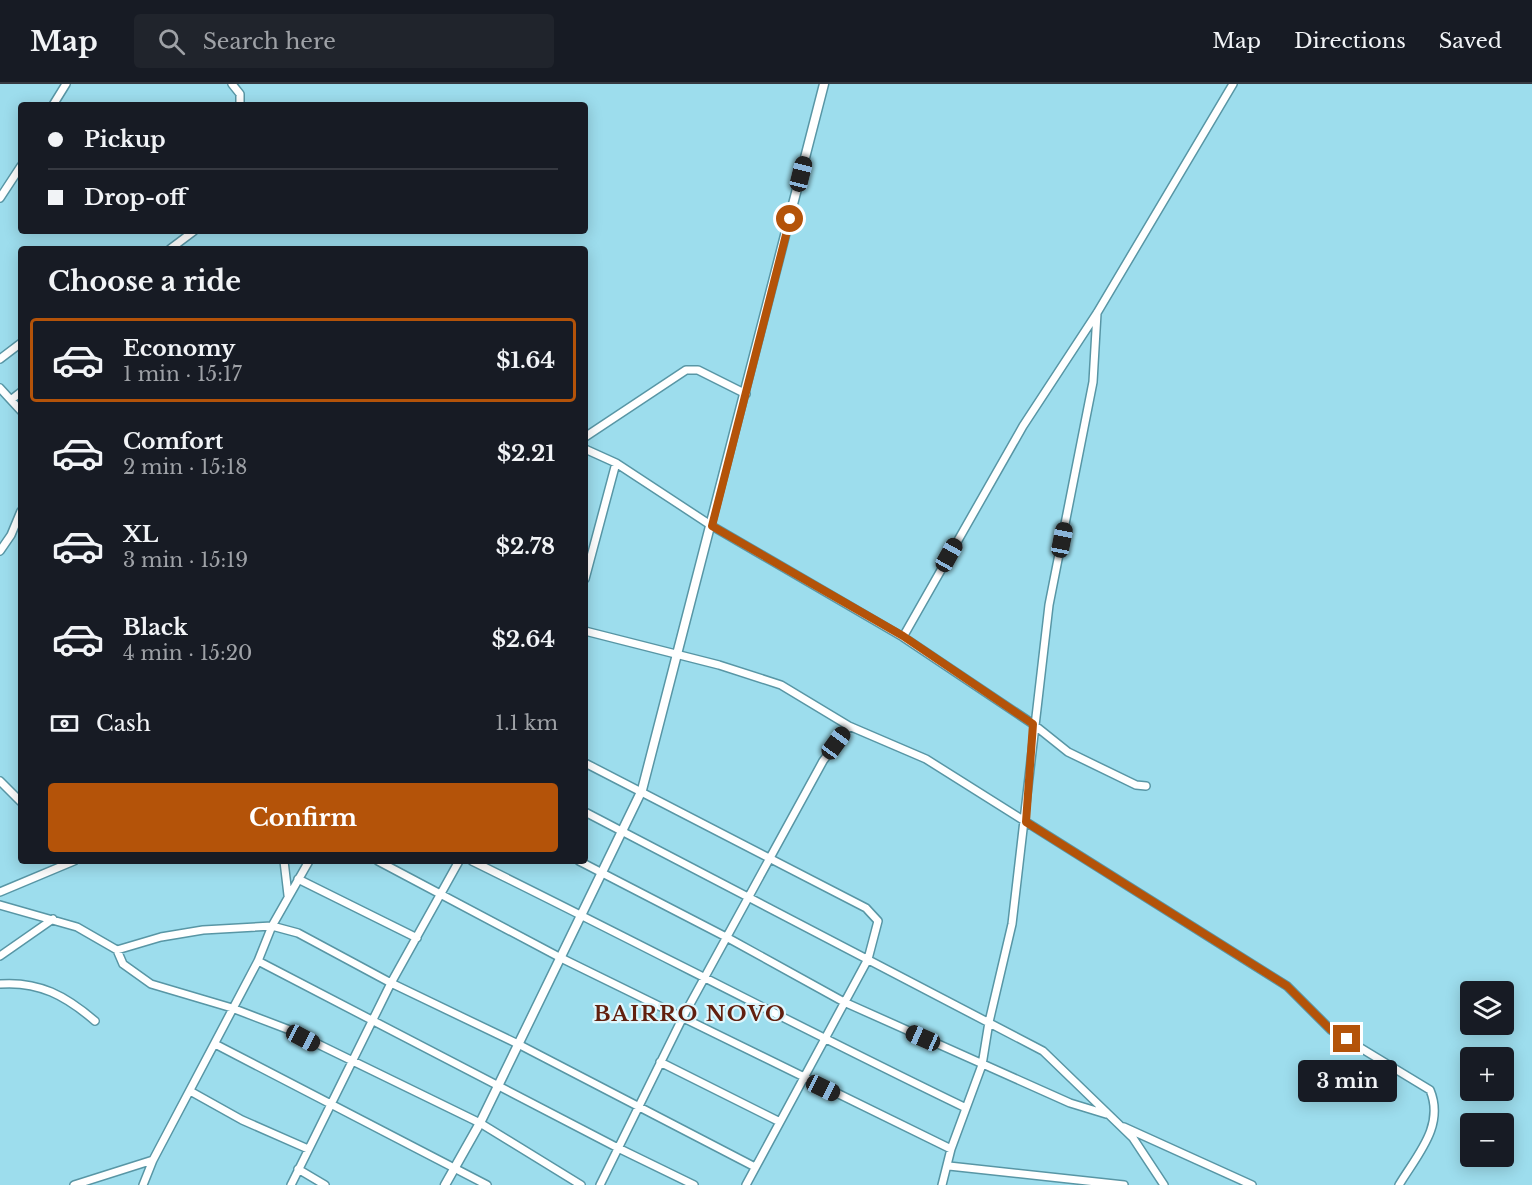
<!DOCTYPE html>
<meta charset="utf-8">
<style>
body{margin:0;font-family:"Libre Baskerville",serif;background:#20242c;color:#f1f3f6;height:100vh;display:flex;flex-direction:column;font-size:22px;white-space:nowrap}
*{box-sizing:border-box;margin:0}
p{font-size:20px;color:#9ea1a6}
.icon{flex:none;width:33px;height:33px;fill:none;stroke:currentColor;stroke-width:2;stroke-linecap:round;stroke-linejoin:round}
.map{position:relative;flex:1;overflow:hidden}
.panel{position:absolute;left:18px;top:162px;width:570px;height:618px;display:flex;flex-direction:column;background:#171b24;border-radius:6px;box-shadow:0 3px 15px #0003}
.panel>*{flex:none}
.top-card{position:absolute;left:18px;top:18px;width:570px;height:132px;border-radius:6px;box-shadow:0 3px 15px #0003;display:grid;align-content:center;height:132px;padding:0 30px;background:#171b24}
.buttons{position:absolute;left:1460px;top:897px;display:grid;gap:12px}
.buttons a{display:grid;place-items:center;width:54px;height:54px;border-radius:6px;background:#171b24;box-shadow:0 3px 15px #0003;font-size:30px}
.end{position:absolute;width:27px;height:27px;margin:-14px;border:8px solid #b45309;background:#fff;box-shadow:0 0 0 3px #fff}
.from{border-radius:50%}
.bubble{position:absolute;height:42px;border-radius:6px;background:#171b24;box-shadow:0 3px 15px #0003;font-size:20px;font-weight:700;line-height:42px;text-align:center}
.car{position:absolute;width:18px;height:36px;margin:-18px -9px;border-radius:8px;box-shadow:0 0 4px 2px #0007;background:linear-gradient(#222 24%,#8ab4d8 0 40%,#222 0 76%,#8ab4d8 0 86%,#222 0)}
.top-card b{display:flex;align-items:center;gap:21px;height:57px;font-size:22px}
.top-card b+b{border-top:2px solid #363941}
.top-card i{width:15px;height:15px;background:#f1f3f6}
ul{padding:0;list-style:none}
li{display:flex;align-items:center;gap:18px;height:84px;margin:0 12px 9px;padding:0 18px;border:3px solid transparent;border-radius:6px}
li div{flex:1}
li b{display:block;font-size:22px}
li em{font-style:normal;font-weight:700}
li.active{border-color:#b45309}
li>.icon{width:54px;height:54px;stroke-width:1.5}
h2{padding:0 30px;font-size:27px;line-height:72px}
.pay{display:flex;align-items:center;gap:15px;height:66px;padding:0 30px;font-size:22px}
.pay p{margin-inline-start:auto}
.button{display:flex;gap:12px;margin-top:auto;padding:12px 30px}
.button a{flex:1;height:69px;border-radius:6px;background:#b45309;color:#fff;font-size:24px;font-weight:700;line-height:69px;text-align:center}
header{display:flex;align-items:center;gap:36px;box-sizing:border-box;height:84px;padding:0 30px;background:#171b24;border-bottom:2px solid #363941}
header strong{font-size:28px}
nav{display:flex;gap:33px;margin-inline-start:auto;font-size:21px}
.search{width:420px;height:54px;background:#20242c;display:flex;align-items:center;gap:15px;box-sizing:border-box;padding:0 21px;border-radius:6px;color:#9ea1a6;font-size:22px}
.map>svg:first-child{display:block}
</style>
<header>
<strong>Map</strong>
<div class="search"><svg class="icon" aria-label="search" viewBox="0 0 24 24"><circle cx="10" cy="10" r="6"/><path d="M15 15l6 6"/></svg>Search here</div>
<nav><a>Map</a><a>Directions</a><a>Saved</a></nav>
</header>
<div class="map">
<svg width="1532" height="1101" viewBox="0 0 1532 1101">
<rect width="100%" height="100%" fill="#9ddded"/>
<g fill="none" stroke-linecap="round" stroke-linejoin="round">
<defs>
<path id="minor" d="M232 0 240 10V21
M53 21 66 0
M0 114 21 82
M170 165 194 147
M0 275 21 259
M0 304 21 327
M12 315 21 308
M585 353 686 286H698L746 310
M585 365 616 379 712 442 903 553 1033 640 1068 668 1136 701 1146 702
M0 467 11 451 21 427
M585 495 616 379
M585 547 719 581 781 601 849 642 926 675 1287 902 1331 946 1430 1006C1445 1042 1417 1071 1399 1101
M903 553 1023 342 1097 229 1233 0
M585 679 866 824 878 837 868 875 746 1101
M0 697 21 718
M585 728 1043 967 1133 1054 1164 1101
M284 777 288 811
M378 777 561 874 951 1065
M472 777C637 858 800 944 966 1024
M579 777 728 854 844 918 1070 1019 1106 1030
M298 795 417 854
M0 808 74 777
M0 821 77 843 117 866 161 853 203 846 272 842 298 849 391 899 518 960 755 1083
M117 866 123 880 151 900 232 924 287 945 480 1039 581 1101
M0 872 53 835
M258 877 618 1064 694 1101
M0 900C39 897 66 912 95 937
M215 960 487 1101
M660 978 778 1037
M190 1007 242 1036 308 1065
M1124 1043 1252 1101
M949 1082 1124 1101
M298 1085 325 1101
M74 1101 153 1076
M143 1101 153 1076 258 877 272 842 309 777
M291 1101 391 899 459 777
M600 1101 683 933 823 677 849 642
M942 1101 951 1065 982 981 989 938 1012 840 1049 521 1093 298 1097 229"/>
<path id="tertiary" d="M445 1101 480 1039 642 706 824 0"/>
</defs>
<use href="#minor" stroke="#5896a5" stroke-width="10"/>
<use href="#tertiary" stroke="#5896a5" stroke-width="11"/>
<use href="#minor" stroke="#fff" stroke-width="7"/>
<use href="#tertiary" stroke="#fff" stroke-width="8"/>
</g>
<g fill="none" stroke-linecap="round" stroke-linejoin="round">
<path stroke="#b45309" stroke-width="8" d="M790 135 712 442 903 552 1033 640 1026 738 1287 902 1331 946 1347 955"/>
</g>
<g text-anchor="middle" dominant-baseline="central" stroke-width="4.5" stroke-linejoin="round" paint-order="stroke">
<g font-size="21" font-weight="bold" letter-spacing="1.5" fill="#62200f" stroke="#def7fd">
<text x="690" y="930">BAIRRO NOVO</text>
</g>
</g>
</svg>
<div class="buttons">
<a><svg class="icon" aria-label="layers" viewBox="0 0 24 24"><path d="M12 4l9 5-9 5-9-5zM3 14l9 5 9-5"/></svg></a>
<a>+</a>
<a>−</a>
</div>
<i class="end from" style="left:790px;top:135px"></i>
<i class="end" style="left:1347px;top:955px"></i>
<div class="bubble" style="left:1298px;top:976px;width:99px">3 min</div>
<i class="car" style="left:801px;top:90px;rotate:14deg"></i>
<i class="car" style="left:1062px;top:456px;rotate:11deg"></i>
<i class="car" style="left:949px;top:471px;rotate:29deg"></i>
<i class="car" style="left:836px;top:659px;rotate:36deg"></i>
<i class="car" style="left:303px;top:954px;rotate:118deg"></i>
<i class="car" style="left:923px;top:954px;rotate:294deg"></i>
<i class="car" style="left:823px;top:1004px;rotate:116deg"></i>
<div class="top-card">
<b><i class="from"></i>Pickup</b>
<b><i></i>Drop-off</b>
</div>
<section class="panel">
<h2>Choose a ride</h2>
<ul>
<li class="active"><svg class="icon" aria-label="car" viewBox="0 0 24 24"><path d="M5 17H2v-5l4-1 3-4h7l3 4 3 1v5h-3M9 17h6M6 11h13"/><circle cx="7" cy="17" r="2"/><circle cx="17" cy="17" r="2"/></svg><div><b>Economy</b><p>1 min · 15:17</p></div><em>$1.64</em></li>
<li><svg class="icon" aria-label="car" viewBox="0 0 24 24"><path d="M5 17H2v-5l4-1 3-4h7l3 4 3 1v5h-3M9 17h6M6 11h13"/><circle cx="7" cy="17" r="2"/><circle cx="17" cy="17" r="2"/></svg><div><b>Comfort</b><p>2 min · 15:18</p></div><em>$2.21</em></li>
<li><svg class="icon" aria-label="car" viewBox="0 0 24 24"><path d="M5 17H2v-5l4-1 3-4h7l3 4 3 1v5h-3M9 17h6M6 11h13"/><circle cx="7" cy="17" r="2"/><circle cx="17" cy="17" r="2"/></svg><div><b>XL</b><p>3 min · 15:19</p></div><em>$2.78</em></li>
<li><svg class="icon" aria-label="car" viewBox="0 0 24 24"><path d="M5 17H2v-5l4-1 3-4h7l3 4 3 1v5h-3M9 17h6M6 11h13"/><circle cx="7" cy="17" r="2"/><circle cx="17" cy="17" r="2"/></svg><div><b>Black</b><p>4 min · 15:20</p></div><em>$2.64</em></li>
</ul>
<div class="pay"><svg class="icon" aria-label="cash" viewBox="0 0 24 24"><path d="M3 7h18v10H3z"/><circle cx="12" cy="12" r="2"/></svg>Cash<p>1.1 km</p></div>
<div class="button"><a>Confirm</a></div>
</section>
</div>
